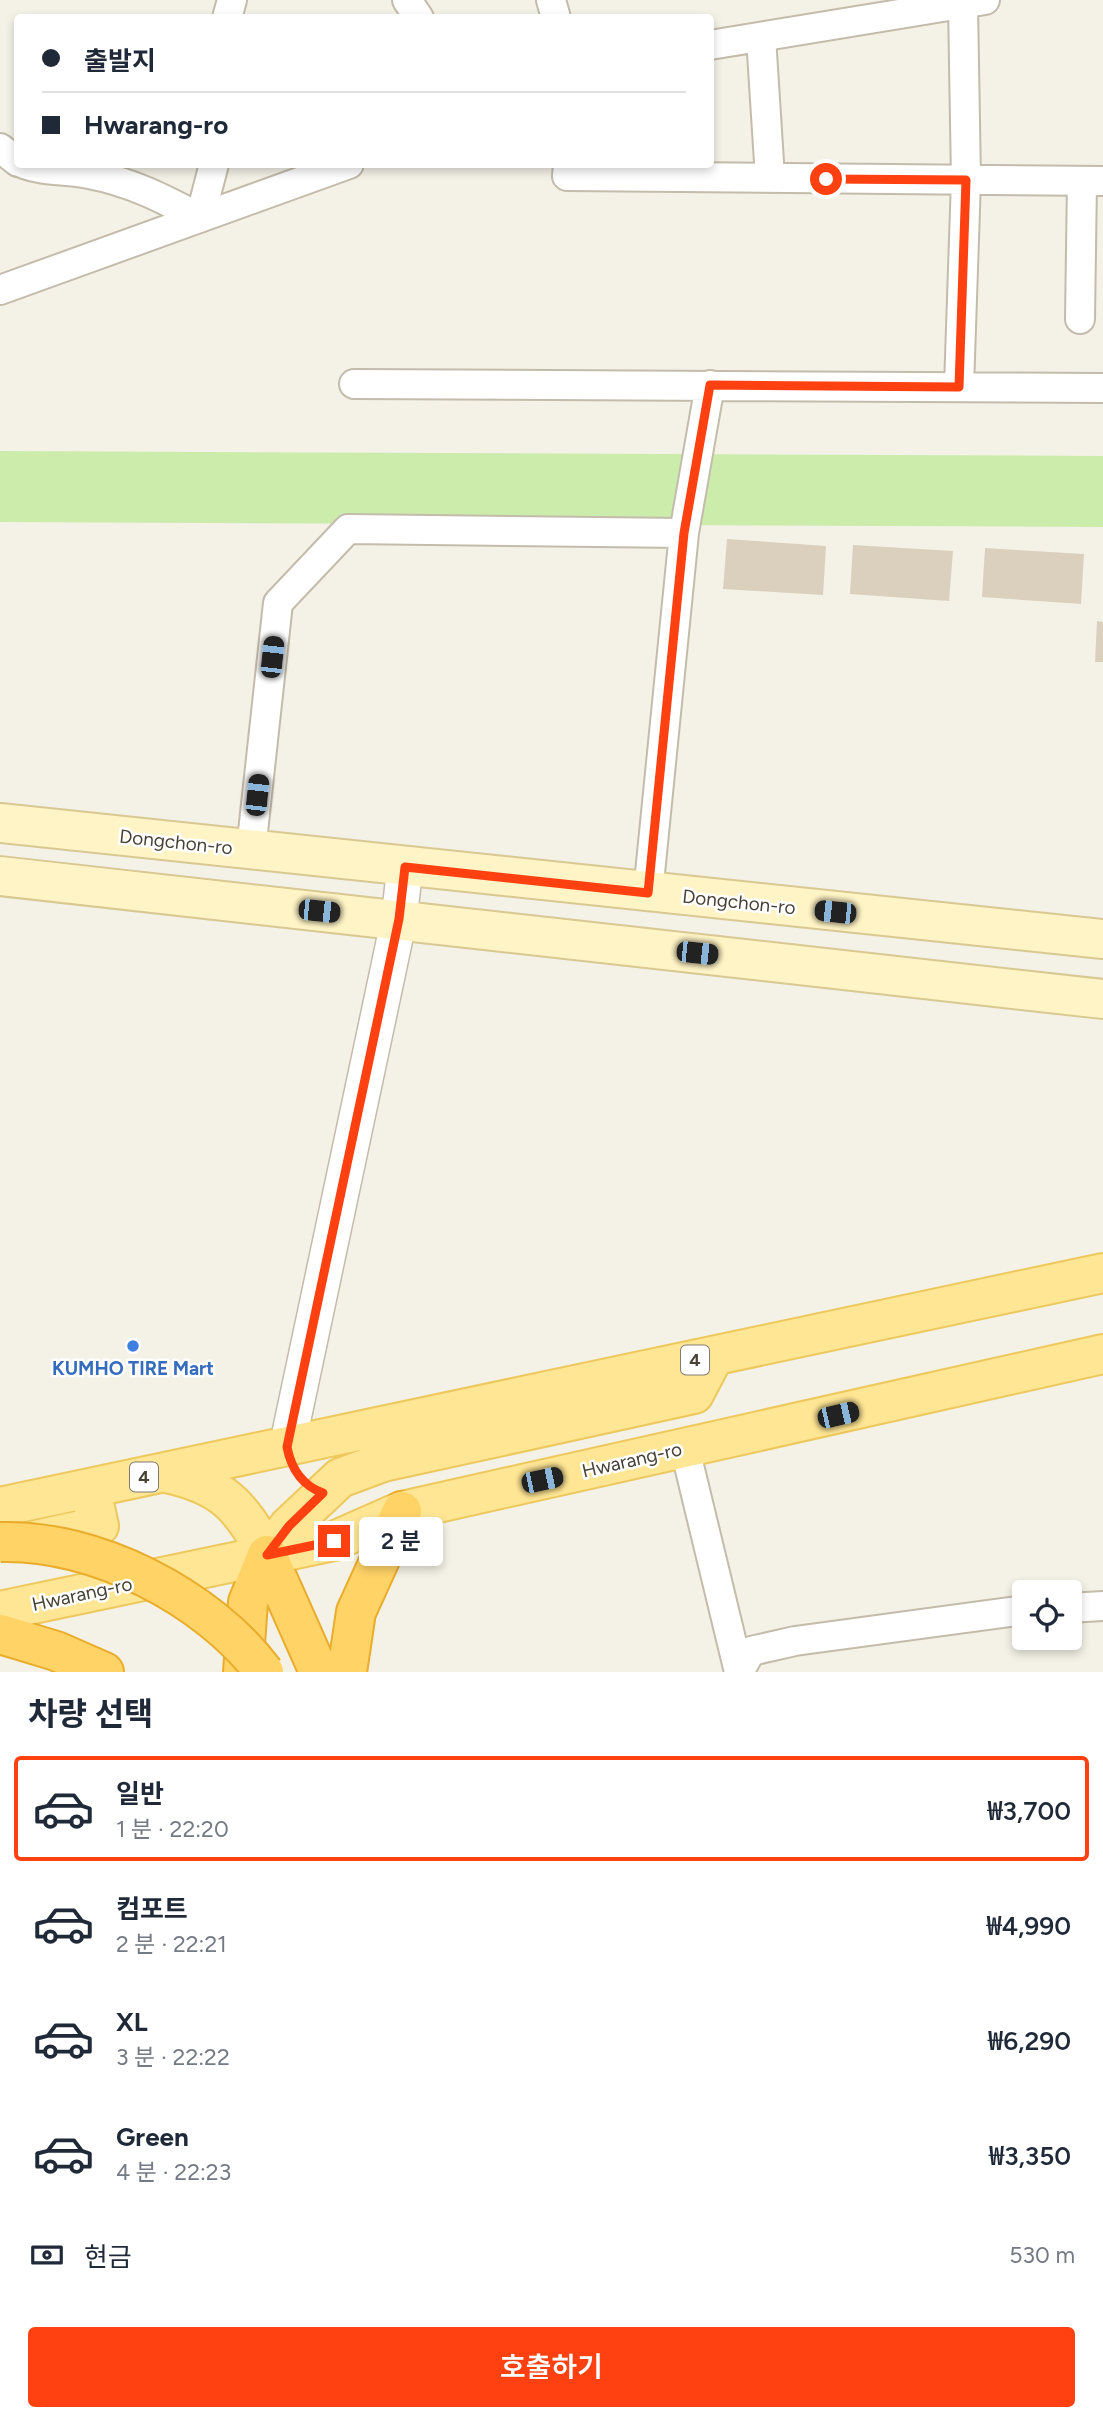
<!DOCTYPE html>
<html lang="ko">
<meta charset="utf-8">
<style>
body{margin:0;font-family:Figtree,"Noto Sans KR",sans-serif;background:#f6f6f7;color:#1f2937;height:100vh;display:flex;flex-direction:column;font-size:26px;white-space:nowrap}
*{box-sizing:border-box;margin:0}
p{font-size:23px;color:#747a83}
.icon{flex:none;width:38px;height:38px;fill:none;stroke:currentColor;stroke-width:2;stroke-linecap:round;stroke-linejoin:round}
.map{position:relative;height:1672px;overflow:hidden}
.panel{display:flex;flex-direction:column;background:#fff;flex:1}
.panel>*{flex:none}
.banner{position:absolute;left:14px;top:14px;width:700px;height:154px;border-radius:7px;box-shadow:0 4px 10px #0003;display:grid;align-content:center;height:154px;padding:0 28px;background:#fff}
.controls{position:absolute;left:1012px;top:1580px;display:grid;gap:14px}
.controls a{display:grid;place-items:center;width:70px;height:70px;border-radius:7px;background:#fff;box-shadow:0 4px 10px #0003;font-size:35px}
.end{position:absolute;width:32px;height:32px;margin:-16px;border:9px solid #ff4112;background:#fff;box-shadow:0 0 0 4px #fff}
.from{border-radius:50%}
.bubble{position:absolute;height:49px;border-radius:7px;background:#fff;box-shadow:0 4px 10px #0003;font-size:23px;font-weight:600;line-height:49px;text-align:center}
.car{position:absolute;width:21px;height:42px;margin:-21px -10px;border-radius:9px;box-shadow:0 0 5px 2px #0007;background:linear-gradient(#222 24%,#8ab4d8 0 40%,#222 0 76%,#8ab4d8 0 86%,#222 0)}
.banner b{display:flex;align-items:center;gap:24px;height:66px;font-size:26px}
.banner b+b{border-top:2px solid #e0e1e3}
.banner i{width:18px;height:18px;background:#1f2937}
ul{padding:0;list-style:none}
li{display:flex;align-items:center;gap:21px;height:105px;margin:0 14px 10px;padding:0 14px;border:4px solid transparent;border-radius:7px}
li div{flex:1}
li b{display:block;font-size:26px}
li em{font-style:normal;font-weight:600}
li.selected{border-color:#ff4112}
li>.icon{width:63px;height:63px;stroke-width:1.5}
h2{padding:0 28px;font-size:32px;line-height:84px}
.pay{display:flex;align-items:center;gap:18px;height:77px;padding:0 28px;font-size:26px}
.pay p{margin-inline-start:auto}
.primary-button{display:flex;gap:14px;margin-top:auto;padding:14px 28px}
.primary-button a{flex:1;height:80px;border-radius:7px;background:#ff4112;color:#fff;font-size:28px;font-weight:600;line-height:80px;text-align:center}
.map>svg:first-child{display:block}
</style>
<div class="map">
<svg width="1103" height="1672" viewBox="0 0 1103 1672">
<rect width="100%" height="100%" fill="#f4f1e6"/>
<path fill="#ccecac" d="M0 451 1103 456V527L0 522Z"/>
<path fill="#dad0bd" d="M727 539 826 546 823 595 723 589Z
M853 545 953 551 949 601 850 594Z
M985 548 1084 554 1081 604 982 597Z
M1097 621 1103 622V662H1095Z"/>
<g fill="none" stroke-linecap="round" stroke-linejoin="round">
<defs>
<path id="minor" d="M407 0 419 18
M551 0 556 18
M227 18 232 0
M761 37 770 178
M710 45 985 0
M0 148 18 162
M24 164C45 172 66 169 89 174 131 182 162 198 200 218L214 164
M568 164 567 176 1103 181
M0 290 349 164
M1080 319 1082 181
M354 384 1103 388
M959 387 966 180 963 4
M251 850 278 603 348 529 684 533
M648 893 684 533 710 385
M685 1449 739 1672
M1069 1608 1103 1606
M739 1672 751 1651 795 1641 1024 1610"/>
<path id="tertiary" d="M287 1447 399 919 405 867"/>
<path id="secondary" d="M0 823 1103 939
M0 876 1103 999"/>
<path id="primary" d="M166 1473C222 1485 241 1505 267 1555
M0 1507 1103 1273
M26 1542 99 1526 94 1503 81 1490
M267 1555 289 1526 340 1478 383 1462 694 1394 714 1356
M0 1611 334 1541 402 1511 1103 1354"/>
<path id="motorway" d="M267 1555 319 1672
M0 1634 56 1651 104 1672
M243 1672 248 1602 267 1555
M347 1672 356 1612 402 1511"/>
</defs>
<use href="#minor" stroke="#c3bcab" stroke-width="32"/>
<use href="#tertiary" stroke="#c3bcab" stroke-width="38"/>
<use href="#secondary" stroke="#d8c892" stroke-width="42"/>
<use href="#primary" stroke="#edc85c" stroke-width="42"/>
<use href="#motorway" stroke="#e9ac2b" stroke-width="42"/>
<use href="#minor" stroke="#fff" stroke-width="28"/>
<use href="#tertiary" stroke="#fff" stroke-width="35"/>
<use href="#secondary" stroke="#fff4c5" stroke-width="38"/>
<use href="#primary" stroke="#ffe694" stroke-width="38"/>
<use href="#motorway" stroke="#ffd366" stroke-width="38"/>
<defs>
<path id="motorway-bridge" d="M0 1542C95 1539 208 1597 264 1672"/>
</defs>
<use href="#motorway-bridge" stroke="#e9ac2b" stroke-width="42" stroke-linecap="butt"/>
<use href="#motorway-bridge" stroke="#ffd366" stroke-width="38"/>
</g>
<g fill="none" stroke-linecap="round" stroke-linejoin="round">
<path stroke="#ff4112" stroke-width="9" d="M334 1541 267 1555 289 1526 323 1493C301 1485 291 1468 287 1447L399 919 405 867 648 893 684 533 710 385 959 387 966 180 826 179"/>
</g>
<circle fill="#3f7fe0" stroke="#fff" stroke-width="2.5" cx="133" cy="1346" r="7"/>
<g text-anchor="middle" dominant-baseline="central" stroke-width="5" stroke-linejoin="round" paint-order="stroke">
<g fill="#fff" stroke="#7f7a72" stroke-width="2">
<rect x="681" y="1345.5" width="28" height="29" rx="5"/>
<rect x="130" y="1462.5" width="28" height="29" rx="5"/>
</g>
<g font-size="18" font-weight="bold" fill="#484135">
<text x="695" y="1360">4</text>
<text x="144" y="1477">4</text>
</g>
<g font-size="19" fill="#484135" stroke="#fff">
<text transform="translate(176 842) rotate(6)">Dongchon-ro</text>
<text transform="translate(739 902) rotate(6)">Dongchon-ro</text>
<text transform="translate(632 1460) rotate(-13)">Hwarang-ro</text>
<text transform="translate(82 1594) rotate(-12)">Hwarang-ro</text>
</g>
<g font-size="19" font-weight="bold" fill="#366cbe" stroke="#fff">
<text x="133" y="1368">KUMHO TIRE Mart</text>
</g>
</g>
</svg>
<div class="controls">
<a><svg class="icon" aria-label="locate" viewBox="0 0 24 24"><circle cx="12" cy="12" r="6"/><path d="M12 2v4M12 18v4M2 12h4M18 12h4"/></svg></a>
</div>
<i class="end from" style="left:826px;top:179px"></i>
<i class="end" style="left:334px;top:1541px"></i>
<div class="bubble" style="left:359px;top:1517px;width:84px">2 분</div>
<i class="car" style="left:272px;top:657px;rotate:6deg"></i>
<i class="car" style="left:257px;top:795px;rotate:6deg"></i>
<i class="car" style="left:319px;top:911px;rotate:96deg"></i>
<i class="car" style="left:835px;top:912px;rotate:276deg"></i>
<i class="car" style="left:697px;top:953px;rotate:96deg"></i>
<i class="car" style="left:838px;top:1415px;rotate:77deg"></i>
<i class="car" style="left:542px;top:1480px;rotate:78deg"></i>
<div class="banner">
<b><i class="from"></i>출발지</b>
<b><i></i>Hwarang-ro</b>
</div>
</div>
<section class="panel">
<h2>차량 선택</h2>
<ul>
<li class="selected"><svg class="icon" aria-label="car" viewBox="0 0 24 24"><path d="M5 17H2v-5l4-1 3-4h7l3 4 3 1v5h-3M9 17h6M6 11h13"/><circle cx="7" cy="17" r="2"/><circle cx="17" cy="17" r="2"/></svg><div><b>일반</b><p>1 분 · 22:20</p></div><em>₩3,700</em></li>
<li><svg class="icon" aria-label="car" viewBox="0 0 24 24"><path d="M5 17H2v-5l4-1 3-4h7l3 4 3 1v5h-3M9 17h6M6 11h13"/><circle cx="7" cy="17" r="2"/><circle cx="17" cy="17" r="2"/></svg><div><b>컴포트</b><p>2 분 · 22:21</p></div><em>₩4,990</em></li>
<li><svg class="icon" aria-label="car" viewBox="0 0 24 24"><path d="M5 17H2v-5l4-1 3-4h7l3 4 3 1v5h-3M9 17h6M6 11h13"/><circle cx="7" cy="17" r="2"/><circle cx="17" cy="17" r="2"/></svg><div><b>XL</b><p>3 분 · 22:22</p></div><em>₩6,290</em></li>
<li><svg class="icon" aria-label="car" viewBox="0 0 24 24"><path d="M5 17H2v-5l4-1 3-4h7l3 4 3 1v5h-3M9 17h6M6 11h13"/><circle cx="7" cy="17" r="2"/><circle cx="17" cy="17" r="2"/></svg><div><b>Green</b><p>4 분 · 22:23</p></div><em>₩3,350</em></li>
</ul>
<div class="pay"><svg class="icon" aria-label="cash" viewBox="0 0 24 24"><path d="M3 7h18v10H3z"/><circle cx="12" cy="12" r="2"/></svg>현금<p>530 m</p></div>
<div class="primary-button"><a>호출하기</a></div>
</section>
